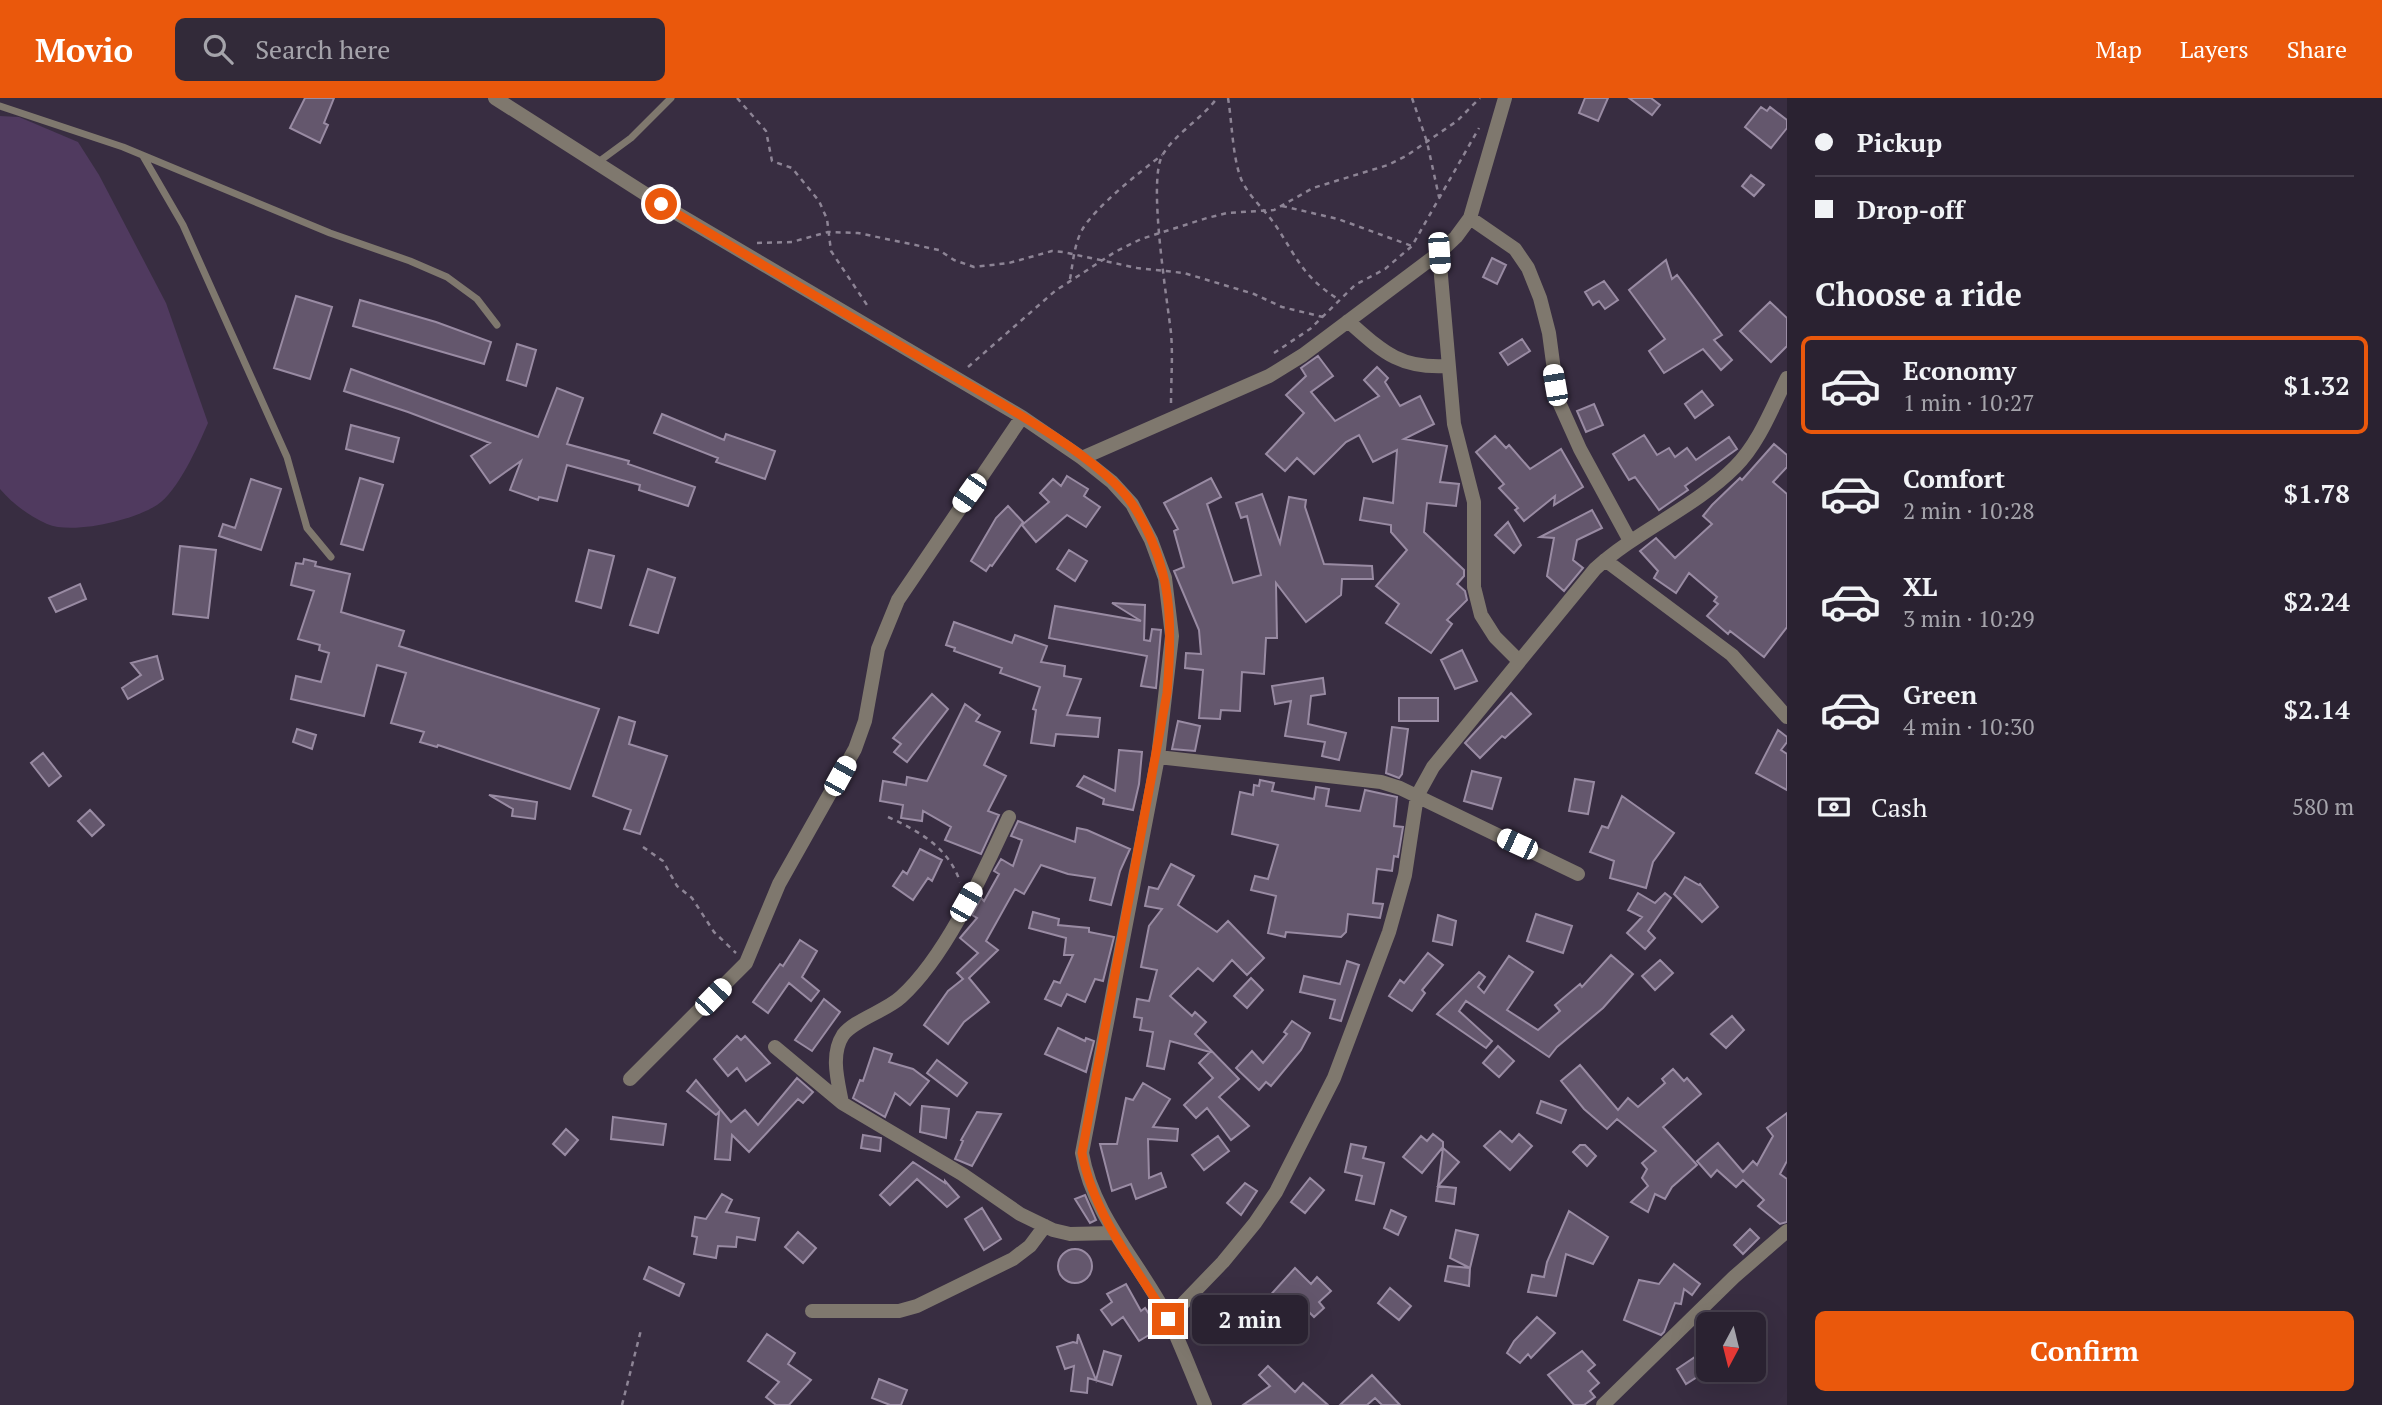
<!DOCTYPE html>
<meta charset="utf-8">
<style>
body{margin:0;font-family:"PT Serif",serif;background:#322a39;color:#f1f3f6;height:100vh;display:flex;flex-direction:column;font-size:26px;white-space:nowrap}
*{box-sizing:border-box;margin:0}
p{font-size:23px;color:#a5a4ab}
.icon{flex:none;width:38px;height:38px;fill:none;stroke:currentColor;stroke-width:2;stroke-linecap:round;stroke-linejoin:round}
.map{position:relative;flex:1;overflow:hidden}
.details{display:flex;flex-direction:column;background:#2a2231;width:595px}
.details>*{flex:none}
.guide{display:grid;align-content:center;height:154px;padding:0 28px;background:#2a2231}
.needle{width:46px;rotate:187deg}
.tools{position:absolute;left:1696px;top:1214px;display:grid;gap:14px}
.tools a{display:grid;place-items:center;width:70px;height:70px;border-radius:10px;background:#2a2231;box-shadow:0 7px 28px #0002,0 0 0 2px #463f4d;font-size:35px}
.end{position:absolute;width:32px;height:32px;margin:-16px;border:9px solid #ea580c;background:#fff;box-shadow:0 0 0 4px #fff}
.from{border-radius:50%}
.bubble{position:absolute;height:49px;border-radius:10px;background:#2a2231;box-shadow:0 7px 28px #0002,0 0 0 2px #463f4d;font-size:23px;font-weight:800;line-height:49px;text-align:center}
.car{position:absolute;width:21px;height:42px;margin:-21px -10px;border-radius:9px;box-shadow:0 0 5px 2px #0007;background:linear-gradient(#fff 24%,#345 0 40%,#fff 0 76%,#345 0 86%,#fff 0)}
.guide b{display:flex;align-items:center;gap:24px;height:66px;font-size:26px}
.guide b+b{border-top:2px solid #463f4d}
.guide i{width:18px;height:18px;background:#f1f3f6}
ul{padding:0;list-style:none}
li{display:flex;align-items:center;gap:21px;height:98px;margin:0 14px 10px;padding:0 14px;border:4px solid transparent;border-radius:10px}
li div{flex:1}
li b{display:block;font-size:26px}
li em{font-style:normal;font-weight:800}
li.current{border-color:#ea580c}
li>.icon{width:63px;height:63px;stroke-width:1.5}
h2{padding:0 28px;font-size:32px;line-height:84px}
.pay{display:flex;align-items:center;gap:18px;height:77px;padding:0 28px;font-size:26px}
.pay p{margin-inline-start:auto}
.cta{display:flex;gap:14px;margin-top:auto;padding:14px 28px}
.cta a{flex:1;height:80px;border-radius:10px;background:#ea580c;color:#fff;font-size:28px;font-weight:800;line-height:80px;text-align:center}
header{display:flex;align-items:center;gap:42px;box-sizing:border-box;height:98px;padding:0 35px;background:#ea580c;color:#fff}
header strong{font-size:33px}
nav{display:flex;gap:38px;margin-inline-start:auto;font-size:24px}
.search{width:490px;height:63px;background:#322a39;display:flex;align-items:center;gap:18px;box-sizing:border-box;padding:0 24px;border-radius:10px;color:#a5a4ab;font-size:26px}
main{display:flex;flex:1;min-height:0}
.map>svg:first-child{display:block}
</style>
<header>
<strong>Movio</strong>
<div class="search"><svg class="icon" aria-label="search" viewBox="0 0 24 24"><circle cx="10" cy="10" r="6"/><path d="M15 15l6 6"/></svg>Search here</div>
<nav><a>Map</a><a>Layers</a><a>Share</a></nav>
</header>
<main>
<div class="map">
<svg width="1787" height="1307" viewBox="0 0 1787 1307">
<rect width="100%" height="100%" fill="#382d41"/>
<path fill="#503a5f" d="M0 18 19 19 78 44 99 77 166 205 208 325C198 348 178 393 157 407 134 422 73 437 47 426 29 418 13 406 0 391Z"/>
<path fill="#64576d" stroke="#998ba3" stroke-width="2" d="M305 0H334L324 25 328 27 320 45 290 30Z
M1585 0H1608L1598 23 1579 15Z
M1629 0H1651L1660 7 1652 17Z
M1761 9 1767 13 1770 9 1787 22V30L1771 50 1745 29Z
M1751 77 1764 87 1754 98 1742 88Z
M1492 160 1506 167 1497 186 1483 179Z
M1666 162 1672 181 1677 177 1722 237 1714 242 1732 262 1721 272 1703 251 1664 275 1649 253 1665 241 1629 192Z
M1604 183 1618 202 1605 211 1599 203 1593 207 1585 194Z
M296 198 332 209 310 281 274 270Z
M360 202 436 224 491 244 484 266 353 228Z
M1770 204 1787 220V248L1771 264 1740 233Z
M1522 241 1530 253 1508 267 1500 255Z
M517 246 536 252 526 288 507 282Z
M1318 258 1333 278 1311 294 1335 323 1379 298 1364 282 1377 269 1388 280 1385 284 1400 308 1420 298 1434 326 1404 341 1447 348 1440 384 1459 386 1456 408 1427 405 1424 434 1464 472V478L1457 486 1465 493 1467 502 1447 522 1452 526 1431 555 1386 525 1399 506 1376 488 1407 452 1391 434V427L1360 422 1364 400 1393 405 1397 352 1373 364 1359 337 1346 344 1314 376 1297 360 1285 373 1266 356 1304 315 1286 297 1306 278 1301 270Z
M351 271 538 339 557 290 583 300 567 346 629 363 628 366 695 389 688 408 639 392 640 387 567 367 557 403 539 399 538 402 510 392 521 363 490 385 471 358 490 345 408 314 344 293Z
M1702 293 1713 307 1695 320 1685 306Z
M1594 306 1603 327 1586 334 1577 313Z
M662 316 724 342 726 336 775 353 765 381 716 364 718 360 654 335Z
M351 327 399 340 393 364 346 351Z
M1644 337 1657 357 1669 350 1675 359 1687 350 1696 362 1729 339 1737 351 1685 388 1688 392 1659 412 1635 379 1629 382 1613 356Z
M1495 338 1506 350 1509 347 1530 371 1561 351 1583 389 1554 407 1555 398 1524 423 1515 412 1518 410 1499 390 1504 386 1476 354Z
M1774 346 1787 357V369L1773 384 1787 396V529L1764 559 1730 533 1728 536 1707 518 1718 506 1714 503 1717 499 1689 475 1676 495 1654 480 1658 473 1640 453 1656 440 1675 460 1712 426 1703 418 1712 407 1740 380 1742 382Z
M1067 378 1088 391 1084 398 1100 409 1086 429 1067 417 1036 444 1022 427 1049 404 1040 395 1053 381 1061 388Z
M360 380 383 387 363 452 341 446Z
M1211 380 1221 399 1207 406 1233 485 1261 477 1247 418 1241 420 1236 405 1262 396 1280 445 1289 399 1306 402 1305 409 1324 466 1372 468 1373 481H1342L1341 497 1306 524 1276 485 1277 540H1266L1264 576 1242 574 1240 613 1221 612 1220 621 1199 620 1203 572 1185 570 1186 555 1201 556 1199 532 1174 473 1184 469 1174 433 1178 431 1164 405Z
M251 381 281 391 261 452 219 438 223 426 235 430Z
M1008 408 1023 424 992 468 990 467 986 473 971 463 996 420Z
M1592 412 1602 430 1577 442 1573 462 1583 470 1564 493 1547 478 1554 440 1540 439Z
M1508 424 1521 447 1514 455 1495 437Z
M180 448 216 452 208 520 173 516Z
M589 452 614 458 601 510 576 503Z
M1069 452 1087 463 1075 483 1057 471Z
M304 461 316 464 315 468 350 476 341 514 404 533 399 548 599 611 570 691 438 647 437 649 420 644 424 634 391 625 406 575 377 567 364 618 291 601 296 578 321 584 329 555 319 552 320 547 298 541 314 493 291 487 296 465 303 466Z
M648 471 675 480 658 535 630 527Z
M80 486 86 501 56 514 49 500Z
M1112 505 1145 507 1144 542 1150 543 1152 531 1161 532 1156 590 1141 588 1147 558 1049 540 1055 508 1141 523Z
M954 524 1012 545 1015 537 1047 548 1041 564 1065 568 1064 578 1081 581 1067 617 1100 620 1098 639 1056 636 1054 648 1031 645 1036 612 1033 611 1040 589 1000 575 1002 570 954 553 955 550 946 547Z
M1462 552 1477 583 1455 591 1441 562Z
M157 558 163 581 128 601 122 590 141 577 131 565Z
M1323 580 1325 596 1311 598 1308 626 1346 635 1339 662 1322 658 1325 644 1285 638 1291 603 1275 606 1272 588Z
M1511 595 1531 616 1505 640 1502 638 1480 660 1465 645Z
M932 596 948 611 907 664 894 654 901 646 893 640Z
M1399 600H1438V623H1399Z
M965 606 980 617 976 623 1000 634 984 667 1006 678 988 713 999 717 981 756 945 742 951 729 923 713 922 723 901 720 903 707 880 703 883 683 906 687 907 679 927 683Z
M619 619 635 624 629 646 667 658 640 736 624 731 631 712 593 698Z
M1178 623 1200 628 1195 653 1172 651Z
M1392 629 1408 631 1402 676 1399 680 1386 675Z
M297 631 316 637 312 651 293 644Z
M1778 632 1787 639V644L1781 652 1787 656V692L1756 675Z
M1119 652 1142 654 1139 686 1133 712 1103 706 1104 701 1077 688 1084 678 1115 693Z
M43 655 61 678 49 688 31 665Z
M1472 673 1501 680 1492 711 1464 703Z
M1575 681 1594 684 1588 716 1569 713Z
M1260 682 1274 685 1272 693 1314 701 1316 689 1329 691 1326 708 1360 713 1365 692 1397 699 1394 728 1403 729 1398 759 1394 758 1392 773 1377 771 1373 805 1383 806 1380 820 1348 816 1346 834 1341 839 1286 834 1285 839 1268 835 1276 798 1251 792 1255 778 1268 781 1278 747 1232 736 1240 694 1253 697 1254 687 1259 688Z
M489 697 537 704 535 721 512 718 513 711Z
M1622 698 1674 735 1653 764 1646 790 1610 780 1614 763 1590 754 1602 728 1608 730Z
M90 712 104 727 92 738 78 723Z
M1018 723 1075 744 1077 730 1087 732 1130 751 1120 773 1111 807 1090 802 1095 780 1068 776 1041 767 1024 796 1015 791 986 843 998 852 969 880 989 904 964 924 948 946 924 927 948 893 963 881 957 875 978 855 960 840 977 820 972 817 981 800 984 803 999 776 994 773 1001 761 1013 768 1022 742 1011 738Z
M920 751 942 762 932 783 928 780 913 802 893 788 903 773 907 776Z
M1171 766 1194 778 1178 807 1217 834 1228 823 1264 860 1247 877 1232 862 1213 883 1198 870 1170 898 1192 918 1195 914 1206 924 1195 936 1239 981 1219 999 1249 1028 1231 1042 1207 1010 1196 1020 1184 1007 1213 980 1199 965 1210 954 1170 943 1164 971 1147 968 1153 934 1140 932 1142 920 1134 919 1137 901 1149 903 1157 872 1141 869 1149 828 1162 811 1145 808 1149 789 1158 791Z
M1685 779 1699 787 1700 786 1718 809 1702 824 1674 796Z
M1638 795 1655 805 1665 795 1671 800 1648 833 1655 840 1645 851 1627 835 1642 819 1628 812Z
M1033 814 1059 821 1058 827 1089 830V834L1114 839 1103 883 1095 881 1085 904 1067 896 1061 908 1045 901 1054 883 1060 885 1073 857H1064L1066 840 1029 830Z
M1536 816 1572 828 1563 855 1527 843Z
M1438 817 1456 823 1452 847 1433 843Z
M800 842 817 853 802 879 819 893 811 903 789 885 768 915 753 904 780 866 783 868Z
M1428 855 1443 867 1422 892 1425 895 1412 913 1389 898 1400 882 1404 885Z
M1611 857 1633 876 1603 910 1557 949 1549 959 1466 903 1459 913 1492 943 1486 950 1437 916 1479 874 1485 879 1478 889 1484 895 1509 858 1533 874 1507 912 1538 932 1560 913 1555 907 1580 886 1582 889Z
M1660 862 1673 875 1655 892 1642 878Z
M1347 863 1359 867 1341 923 1330 920 1335 902 1300 894 1304 878 1340 886Z
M1251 880 1263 892 1247 910 1234 898Z
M824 901 840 914 812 953 795 942Z
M1732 918 1744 932 1726 950 1711 936Z
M1292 923 1310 935 1301 952 1271 988 1266 984 1259 992 1236 970 1252 953 1263 965 1287 936 1284 934Z
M1058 930 1085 943 1086 940 1094 943 1086 974 1045 956Z
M737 938 741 942 745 938 770 965 746 983 737 970 728 978 714 961Z
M1498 948 1514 963 1499 979 1483 965Z
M874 950 892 956 889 964 913 971 929 983 910 1007 895 995 885 1019 853 1000 860 982 863 983Z
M937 962 967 985 957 998 927 975Z
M1580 967 1618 1012 1628 1000 1638 1009 1665 985 1662 981 1673 971 1684 983 1687 980 1701 996 1663 1029 1697 1067 1672 1089 1665 1101 1655 1096 1648 1114 1631 1104 1648 1088 1642 1080 1647 1071 1642 1065 1656 1053 1617 1021 1607 1031 1584 1011 1561 983Z
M797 980 813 994 803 1005 798 1001 749 1054 732 1037 730 1062 715 1061 719 1014 716 1017 687 993 696 982 731 1024 745 1012 758 1027Z
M1143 985 1170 1001 1153 1029 1178 1031 1177 1043 1148 1041 1149 1080 1161 1075 1166 1089 1136 1101 1131 1086 1112 1093 1100 1046H1117L1126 1000 1133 1002Z
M1541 1003 1566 1012 1561 1025 1537 1015Z
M922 1008 949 1011 946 1040 920 1034Z
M977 1014 1001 1016 972 1068 955 1061 963 1043 961 1042Z
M1787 1015V1063L1780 1076 1787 1081V1124L1780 1126 1758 1108 1764 1102 1743 1082 1736 1089 1717 1072 1711 1079 1697 1063 1718 1045 1743 1074 1753 1063 1757 1067 1773 1038 1767 1030Z
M613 1019 666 1026 663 1047 611 1041Z
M566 1031 578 1042 565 1057 553 1046Z
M1500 1033 1512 1044 1519 1036 1532 1048 1510 1072 1484 1048Z
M1433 1036 1443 1044V1049L1422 1075 1403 1059 1421 1038 1427 1043Z
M863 1037 881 1040 880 1053 861 1050Z
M1218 1038 1229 1053 1204 1072 1192 1057Z
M1351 1046 1366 1049 1363 1060 1384 1065 1374 1106 1356 1102 1362 1078 1345 1074Z
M1580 1047H1585L1596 1058 1587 1068 1573 1054Z
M1443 1050 1459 1064 1438 1088 1456 1090 1454 1106 1436 1103Z
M913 1064 945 1085V1083L959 1099 947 1109 917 1081 890 1107 880 1097Z
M1310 1080 1324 1092 1305 1115 1291 1104Z
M1245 1085 1257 1093 1241 1117 1227 1105Z
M722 1096 732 1102 726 1114 759 1120 755 1142 737 1139 736 1149 718 1148 716 1160 694 1156 697 1139 692 1138 695 1119 706 1121Z
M1085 1097 1096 1122 1090 1125 1075 1101Z
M982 1110 1001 1141 984 1152 965 1121Z
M1391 1112 1406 1119 1398 1137 1384 1130Z
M1569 1113 1608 1139 1593 1166 1566 1156 1556 1198 1528 1194 1532 1177 1544 1179 1547 1164Z
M1750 1131 1759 1140 1743 1156 1734 1147Z
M1456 1132 1478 1137 1470 1170 1450 1160Z
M798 1134 816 1150 803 1165 785 1149Z
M1058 1168a17 17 0 1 1 34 0a17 17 0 1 1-34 0Z
M1674 1166 1700 1186 1692 1197 1684 1191 1681 1206 1675 1205 1664 1234 1661 1237 1624 1222 1639 1182 1659 1186Z
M1448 1168 1470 1170 1469 1188 1445 1183Z
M649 1169 684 1186 679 1198 644 1181Z
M1295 1170 1311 1186 1317 1179 1331 1193 1319 1204 1324 1210 1314 1219 1305 1210 1300 1214 1291 1204 1277 1216 1265 1203Z
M1126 1186 1141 1213 1145 1210 1159 1231 1139 1243 1123 1219 1112 1227 1101 1212 1112 1204 1107 1196Z
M1390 1190 1411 1208 1399 1222 1378 1205Z
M1537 1219 1555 1235 1531 1260 1528 1256 1520 1265 1507 1255 1514 1243Z
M767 1236 795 1255 788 1266 811 1282 789 1307H776L766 1299 779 1284 748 1263Z
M1078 1236 1096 1282 1104 1253 1121 1258 1112 1287 1088 1280 1087 1295 1071 1293 1074 1268 1065 1271 1057 1249 1073 1244 1077 1245Z
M1582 1253 1595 1267 1588 1273 1599 1285 1590 1293 1595 1299 1584 1307H1574L1548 1277Z
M1695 1259 1705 1274 1686 1286 1677 1271Z
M1268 1268 1295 1294 1303 1285 1328 1307H1243L1270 1288 1259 1277Z
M1372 1277 1400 1307H1382L1375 1300 1367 1307H1340Z
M879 1281 907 1292 901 1307H890L872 1300Z"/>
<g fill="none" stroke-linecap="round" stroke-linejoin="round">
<path stroke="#8d8495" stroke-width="2.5" stroke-dasharray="5 5" stroke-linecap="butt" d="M737 0 766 33 772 63 792 70 819 103 827 121 831 153 869 210
M1228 0C1232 24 1232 51 1239 75 1245 96 1264 110 1276 128 1297 160 1303 179 1338 201
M1412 0 1427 44 1439 99
M1282 108 1338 121 1412 148
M757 145 792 144 828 134 858 135 939 152 954 162 974 169 1009 165 1052 153 1063 154 1137 170 1184 175 1254 196 1282 209 1323 219
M1070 181C1073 165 1074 147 1082 132 1095 109 1140 74 1162 57
M1274 255 1310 231 1355 187 1385 171 1412 148 1479 30
M968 269 1055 193 1115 154 1141 141 1207 120 1227 115 1274 112 1313 90 1388 67 1406 58 1457 23 1480 0
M1171 305C1171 282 1173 258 1171 235 1167 200 1148 85 1162 58 1173 37 1202 21 1217 0
M888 719C919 733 949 750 960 784
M643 749 663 763 677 788 692 800 714 834 736 855
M622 1307 641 1232"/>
<path stroke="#7f786e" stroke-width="7" d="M0 8 123 49 330 135 410 163 447 179 477 201 497 227
M143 58 183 127 287 359 307 430 331 459
M597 65 631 40 671 0"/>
<path stroke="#7f786e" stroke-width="14" d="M495 0 661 106 1022 319 1082 360 1112 384 1132 406 1151 442 1165 480 1172 538 1158 659 1082 1055C1093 1119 1141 1166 1169 1222 1182 1249 1193 1279 1205 1307
M1470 120 1515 151 1528 170 1540 200 1549 235 1558 302 1580 351 1630 443
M1439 155 1454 326 1474 404V489L1481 517 1495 539 1519 563
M1348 223C1382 253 1399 271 1448 268
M1082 360 1269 278 1303 257 1439 155 1456 139 1470 120 1505 0
M1605 462 1732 557 1787 619
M1158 659 1381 684 1400 690 1578 776
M1009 719C983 775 947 857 901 899 886 913 854 922 843 937 830 957 838 983 842 1005L962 1076 1020 1116 1053 1132 1070 1136 1114 1135
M775 949 842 1005
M630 981 746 865 779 786 855 651 865 623 878 551 898 502 1022 319
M812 1213H899L917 1208 1013 1161 1030 1148 1045 1128
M1168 1221 1223 1164 1255 1125 1276 1094 1334 980 1389 834 1405 777 1417 698 1433 669 1595 471C1638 432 1694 410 1735 369 1759 345 1772 310 1787 280
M1603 1307 1734 1179 1787 1133"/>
</g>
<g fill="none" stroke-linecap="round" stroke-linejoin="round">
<path stroke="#ea580c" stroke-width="9" d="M661 106C749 159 837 211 925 262 980 294 1100 356 1133 407 1173 470 1173 524 1167 595L1082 1055C1093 1115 1136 1170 1168 1221"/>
</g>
</svg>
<div class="tools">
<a><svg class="needle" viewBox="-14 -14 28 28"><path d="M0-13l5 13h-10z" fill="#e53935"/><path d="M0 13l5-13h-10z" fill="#a5a4ab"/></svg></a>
</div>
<i class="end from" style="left:661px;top:106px"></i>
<i class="end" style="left:1168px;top:1221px"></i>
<div class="bubble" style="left:1192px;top:1197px;width:116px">2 min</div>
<i class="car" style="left:1439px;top:155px;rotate:176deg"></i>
<i class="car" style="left:1555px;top:287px;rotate:350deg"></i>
<i class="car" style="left:969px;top:395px;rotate:215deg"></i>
<i class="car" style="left:840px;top:678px;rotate:29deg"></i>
<i class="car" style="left:1517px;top:746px;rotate:295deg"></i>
<i class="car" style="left:966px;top:804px;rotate:30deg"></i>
<i class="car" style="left:713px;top:899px;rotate:44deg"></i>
</div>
<section class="details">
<div class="guide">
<b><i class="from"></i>Pickup</b>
<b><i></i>Drop-off</b>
</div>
<h2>Choose a ride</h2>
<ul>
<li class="current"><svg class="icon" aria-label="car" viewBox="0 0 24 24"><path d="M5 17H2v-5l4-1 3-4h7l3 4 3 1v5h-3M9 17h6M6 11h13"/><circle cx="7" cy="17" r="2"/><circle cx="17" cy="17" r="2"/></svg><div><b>Economy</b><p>1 min · 10:27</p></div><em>$1.32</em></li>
<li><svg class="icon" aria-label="car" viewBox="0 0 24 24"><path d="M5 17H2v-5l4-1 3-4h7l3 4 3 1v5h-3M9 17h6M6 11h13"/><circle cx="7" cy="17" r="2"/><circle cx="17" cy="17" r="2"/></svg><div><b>Comfort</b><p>2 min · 10:28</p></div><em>$1.78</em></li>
<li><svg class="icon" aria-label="car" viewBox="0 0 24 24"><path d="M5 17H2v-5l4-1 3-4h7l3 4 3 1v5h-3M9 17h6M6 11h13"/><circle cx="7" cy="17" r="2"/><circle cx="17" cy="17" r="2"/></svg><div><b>XL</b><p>3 min · 10:29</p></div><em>$2.24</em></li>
<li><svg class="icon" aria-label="car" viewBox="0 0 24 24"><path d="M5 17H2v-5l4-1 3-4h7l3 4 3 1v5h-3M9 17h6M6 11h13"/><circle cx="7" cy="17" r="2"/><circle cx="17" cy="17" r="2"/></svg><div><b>Green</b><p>4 min · 10:30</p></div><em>$2.14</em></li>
</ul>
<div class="pay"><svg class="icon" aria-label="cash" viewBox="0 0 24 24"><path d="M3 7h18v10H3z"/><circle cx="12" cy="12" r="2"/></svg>Cash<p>580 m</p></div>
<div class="cta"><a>Confirm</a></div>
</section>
</main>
